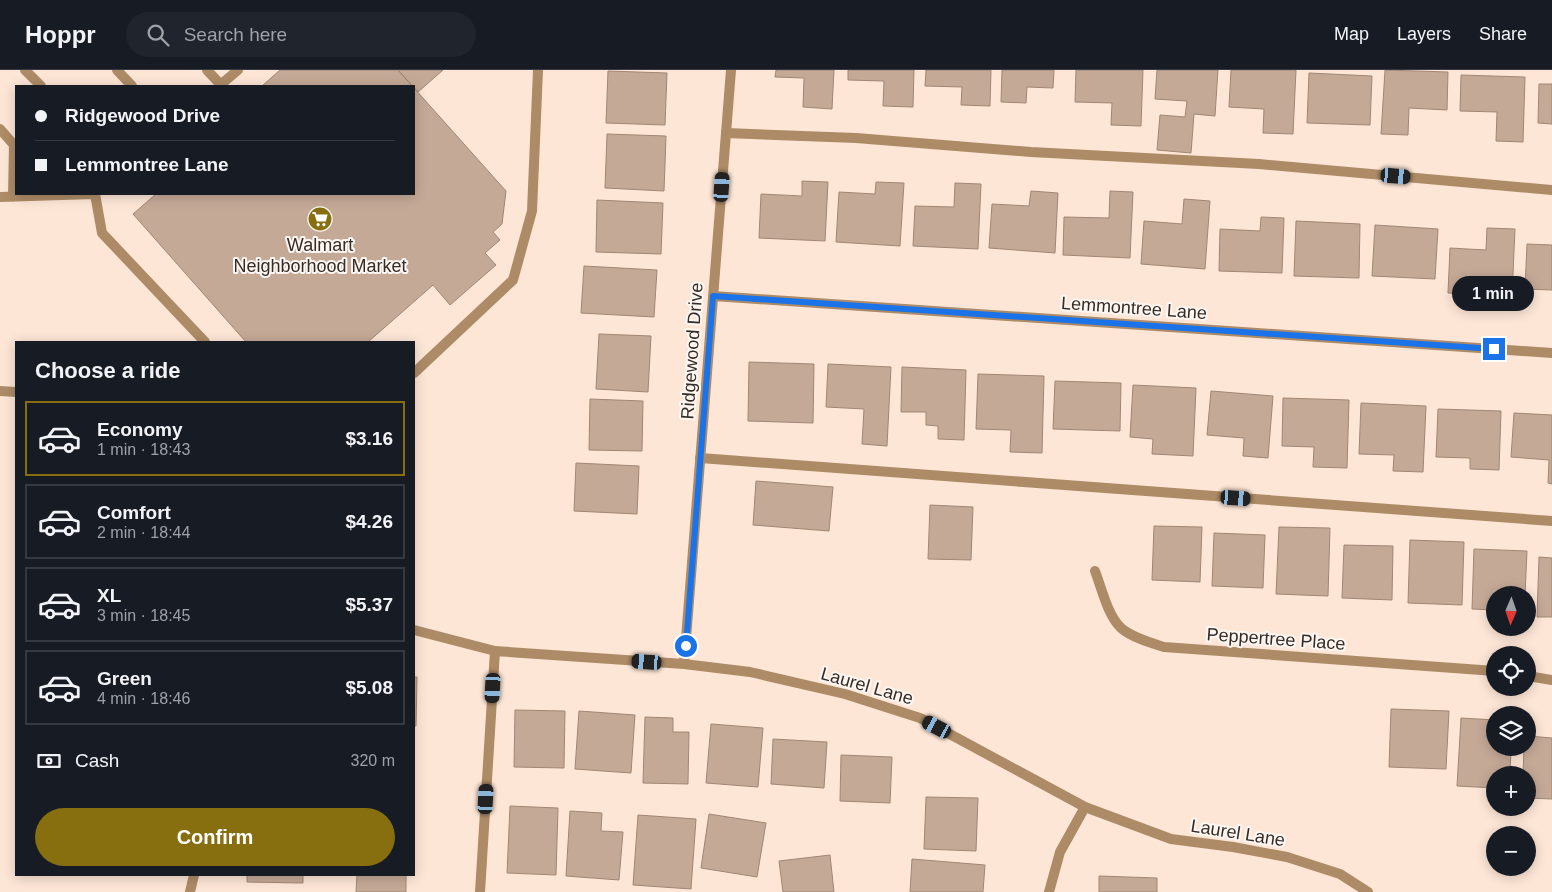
<!DOCTYPE html>
<meta charset="utf-8">
<style>
body{margin:0;font-family:Helvetica,sans-serif;background:#20242c;color:#f1f3f6;height:100vh;display:flex;flex-direction:column;font-size:19px;white-space:nowrap}
*{box-sizing:border-box;margin:0}
p{font-size:16px;color:#9ea1a6}
.icon{flex:none;width:28px;height:28px;fill:none;stroke:currentColor;stroke-width:2;stroke-linecap:round;stroke-linejoin:round}
.map{position:relative;flex:1;overflow:hidden}
.sheet{position:absolute;left:15px;top:271px;width:400px;height:535px;display:flex;flex-direction:column;background:#171b24;border-radius:0px;box-shadow:0 2px 12px #0003}
.sheet>*{flex:none}
.top-card{position:absolute;left:15px;top:15px;width:400px;height:110px;border-radius:0px;box-shadow:0 2px 12px #0003;display:grid;align-content:center;height:110px;padding:0 20px;background:#171b24}
.needle{width:32px;rotate:182deg}
.tools{position:absolute;left:1486px;top:516px;display:grid;gap:10px}
.tools a{display:grid;place-items:center;width:50px;height:50px;border-radius:50%;background:#171b24;box-shadow:0 2px 12px #0003;font-size:25px}
.end{position:absolute;width:22px;height:22px;margin:-11px;border:6px solid #1a73e8;background:#fff;box-shadow:0 0 0 2px #fff}
.from{border-radius:50%}
.bubble{position:absolute;height:35px;border-radius:18px;background:#171b24;box-shadow:0 2px 12px #0003;font-size:16px;font-weight:800;line-height:35px;text-align:center}
.car{position:absolute;width:15px;height:30px;margin:-15px -8px;border-radius:6px;box-shadow:0 0 4px 1px #0007;background:linear-gradient(#222 24%,#8ab4d8 0 40%,#222 0 76%,#8ab4d8 0 86%,#222 0)}
.top-card b{display:flex;align-items:center;gap:18px;height:48px;font-size:19px}
.top-card b+b{border-top:1px solid #363941}
.top-card i{width:12px;height:12px;background:#f1f3f6}
ul{padding:0;list-style:none}
li{display:flex;align-items:center;gap:15px;height:75px;margin:0 10px 8px;padding:0 10px;border:2px solid #363941;border-radius:0px}
li div{flex:1}
li b{display:block;font-size:19px}
li em{font-style:normal;font-weight:800}
li.current{border-color:#876f10}
li>.icon{width:45px;height:45px;stroke-width:1.5}
h2{padding:0 20px;font-size:22px;line-height:60px}
.pay{display:flex;align-items:center;gap:12px;height:55px;padding:0 20px;font-size:19px}
.pay p{margin-inline-start:auto}
.cta{display:flex;gap:10px;margin-top:auto;padding:10px 20px}
.cta a{flex:1;height:58px;border-radius:30px;background:#876f10;color:#fff;font-size:20px;font-weight:800;line-height:58px;text-align:center}
header{display:flex;align-items:center;gap:30px;box-sizing:border-box;height:70px;padding:0 25px;background:#171b24;border-bottom:1px solid #363941}
header strong{font-size:24px}
nav{display:flex;gap:28px;margin-inline-start:auto;font-size:18px}
.search{width:350px;height:45px;background:#20242c;display:flex;align-items:center;gap:12px;box-sizing:border-box;padding:0 18px;border-radius:28px;color:#9ea1a6;font-size:19px}
.map>svg:first-child{display:block}
</style>
<header>
<strong>Hoppr</strong>
<div class="search"><svg class="icon" aria-label="search" viewBox="0 0 24 24"><circle cx="10" cy="10" r="6"/><path d="M15 15l6 6"/></svg>Search here</div>
<nav><a>Map</a><a>Layers</a><a>Share</a></nav>
</header>
<div class="map">
<svg width="1552" height="822" viewBox="0 0 1552 822">
<rect width="100%" height="100%" fill="#fde6d6"/>
<path fill="#c5a997" stroke="#a18674" d="M280 0H398L412 16H262Z
M398 0H443L418 22Z
M776 0H834L832 39 803 37 804 8 775 7Z
M848 0H914L913 37 883 36 884 11 848 10Z
M926 0H991L990 36 961 35 962 17 925 16Z
M1002 0H1054L1053 18 1027 17 1026 33 1001 32Z
M1076 0H1143L1141 56 1111 55 1112 33 1075 32Z
M1157 0H1218L1215 46 1194 44 1191 83 1157 80 1160 45 1185 47 1187 31 1155 29Z
M1231 0H1296L1293 64 1263 63 1264 39 1229 37Z
M1385 0 1448 2 1447 40 1409 38 1408 65 1381 64Z
M608 1 667 3 665 55 606 53Z
M1309 3 1372 6 1370 55 1307 53Z
M1461 5 1525 7 1523 72 1496 71 1497 42 1460 41Z
M1539 14H1552V54L1538 53Z
M414 18 506 121 502 154 493 162 500 170 485 183 496 195 450 235 433 215 368 272H246L133 144 156 124H414Z
M607 64 666 66 664 121 605 118Z
M802 111 828 112 825 171 759 168 761 124 802 126Z
M876 112 904 113 900 176 836 172 839 122 875 124Z
M955 113 981 114 978 179 913 176 915 136 954 137Z
M1031 121 1058 123 1055 183 989 178 992 134 1029 136Z
M1110 121 1133 122 1130 188 1063 185 1064 147 1109 148Z
M1184 129 1210 131 1205 199 1141 194 1144 151 1182 154Z
M597 130 663 133 661 184 596 182Z
M1261 147 1284 148 1282 203 1219 201 1220 159 1260 161Z
M1296 151 1360 154 1359 208 1294 206Z
M1375 155 1438 159 1435 209 1372 206Z
M1487 158 1515 159 1512 226 1448 223 1450 178 1486 180Z
M1527 174 1552 175V220L1525 219Z
M584 196 657 200 654 247 581 243Z
M599 264 651 266 648 322 596 319Z
M749 292 814 294 813 353 748 351Z
M828 294 891 297 887 376 862 374 864 339 826 337Z
M902 297 966 300 964 370 938 369V356L926 355V342H901Z
M978 304 1044 306 1042 383 1010 382 1011 360 976 359Z
M1055 311 1121 313 1120 361 1053 359Z
M1133 315 1196 318 1193 386 1152 384 1153 369 1130 367Z
M1211 321 1273 326 1268 388 1243 386 1244 368 1207 365Z
M1283 328 1349 330 1347 398 1313 397 1314 377 1282 376Z
M590 329 643 331 642 381 589 380Z
M1361 333 1426 336 1423 402 1393 401 1394 385 1359 384Z
M1438 339 1501 341 1499 400 1470 399V388L1436 387Z
M1514 343 1552 345V414L1548 413 1549 390 1511 387Z
M576 393 639 396 637 444 574 441Z
M756 411 833 417 829 461 753 455Z
M930 435 973 437 971 490 928 489Z
M1154 456 1202 457 1200 512 1152 510Z
M1279 457 1330 458 1328 526 1276 524Z
M1214 463 1265 465 1263 518 1212 516Z
M1410 470 1464 472 1462 535 1408 533Z
M1344 475 1393 476 1392 530 1342 528Z
M1474 479 1527 481 1525 525H1495V540L1472 539Z
M1539 487 1552 488V547H1537Z
M414 607H417L416 656H414Z
M1391 639 1449 641 1446 699 1389 697Z
M515 640 565 641 564 698 514 697Z
M579 641 635 645 631 703 575 699Z
M645 647 673 648V662H689L688 714 643 713Z
M1461 648 1495 650V678H1511L1510 705H1495V718L1457 716Z
M711 654 763 658 758 717 706 713Z
M1528 666 1552 668V729L1528 728V705H1523L1524 678H1528Z
M773 669 827 672 824 718 771 714Z
M841 685 892 687 890 733 840 731Z
M926 727 978 728 976 781 924 779Z
M510 736 558 738 556 805 507 803Z
M570 741 602 743 601 761 623 762 619 810 566 806Z
M709 744 766 753 757 807 701 798Z
M638 745 696 749 691 819 633 815Z
M830 785 834 822H783L779 791Z
M912 789 985 795 983 822H910Z
M247 805H303V813L247 812Z
M357 805H406V822H356Z
M1099 806 1157 808V822H1099Z"/>
<g fill="none" stroke-linecap="round" stroke-linejoin="round">
<path stroke="#ad8b66" stroke-width="10" d="M25 0 41 16
M117 0 132 16
M207 0 221 15
M219 16 238 0
M0 59 14 75 13 127
M726 63 856 68 1031 82 1259 94 1552 120
M95 124 102 163 205 272
M0 127 93 124
M414 303 513 210 532 141 538 0
M0 321 16 322
M700 388 1552 451"/>
<path stroke="#ad8b66" stroke-width="10" d="M713 226 1552 283
M1095 501C1102 519 1107 544 1121 558 1131 567 1151 573 1164 577L1495 601
M414 560 495 581 684 594 750 602 845 624 920 648 1085 737 1171 769 1233 777 1287 787 1340 804 1368 822
M684 594 731 0
M1528 606 1552 610
M190 822 194 805
M480 822 495 581
M1049 822 1060 782 1085 737"/>
</g>
<g fill="none" stroke-linecap="round" stroke-linejoin="round">
<path stroke="#1a73e8" stroke-width="6" d="M686 576 713 226 1494 279"/>
</g>
<defs>
<symbol id="supermarket-disc" viewBox="-11 -11 22 22"><circle r="9.5" fill="#876f10" stroke="#fdf7f3"/><path d="M-6-5.5h2.5l.6 2H6L4.5 2H-2.5L-4.4-4H-6ZM-1.5 3.2a1.3 1.3 0 1 0 .1 0ZM3 3.2a1.3 1.3 0 1 0 .1 0Z" fill="#fff"/></symbol>
</defs>
<g fill-rule="evenodd">
<use href="#supermarket-disc" x="306" y="135" width="28" height="28"/>
</g>
<g text-anchor="middle" dominant-baseline="central" stroke-width="4" stroke-linejoin="round" paint-order="stroke">
<g font-size="18" fill="#372c25" stroke="#fdf7f3">
<text x="320" y="175">Walmart<tspan x="320" dy="21">Neighborhood Market</tspan></text>
</g>
<g font-size="18" fill="#372c25" stroke="#fdf7f3">
<text transform="translate(1134 238) rotate(4)">Lemmontree Lane</text>
<text transform="translate(692 281) rotate(-86)">Ridgewood Drive</text>
<text transform="translate(1276 569) rotate(4)">Peppertree Place</text>
<text transform="translate(867 616) rotate(16)">Laurel Lane</text>
<text transform="translate(1238 763) rotate(9)">Laurel Lane</text>
</g>
</g>
</svg>
<div class="tools">
<a><svg class="needle" viewBox="-14 -14 28 28"><path d="M0-13l5 13h-10z" fill="#e53935"/><path d="M0 13l5-13h-10z" fill="#9ea1a6"/></svg></a>
<a><svg class="icon" aria-label="locate" viewBox="0 0 24 24"><circle cx="12" cy="12" r="6"/><path d="M12 2v4M12 18v4M2 12h4M18 12h4"/></svg></a>
<a><svg class="icon" aria-label="layers" viewBox="0 0 24 24"><path d="M12 4l9 5-9 5-9-5zM3 14l9 5 9-5"/></svg></a>
<a>+</a>
<a>−</a>
</div>
<i class="end from" style="left:686px;top:576px"></i>
<i class="end" style="left:1494px;top:279px"></i>
<div class="bubble" style="left:1452px;top:206px;width:82px">1 min</div>
<i class="car" style="left:1396px;top:106px;rotate:95deg"></i>
<i class="car" style="left:722px;top:117px;rotate:4deg"></i>
<i class="car" style="left:1236px;top:428px;rotate:94deg"></i>
<i class="car" style="left:647px;top:592px;rotate:274deg"></i>
<i class="car" style="left:493px;top:618px;rotate:183deg"></i>
<i class="car" style="left:937px;top:657px;rotate:298deg"></i>
<i class="car" style="left:486px;top:729px;rotate:3deg"></i>
<div class="top-card">
<b><i class="from"></i>Ridgewood Drive</b>
<b><i></i>Lemmontree Lane</b>
</div>
<section class="sheet">
<h2>Choose a ride</h2>
<ul>
<li class="current"><svg class="icon" aria-label="car" viewBox="0 0 24 24"><path d="M5 17H2v-5l4-1 3-4h7l3 4 3 1v5h-3M9 17h6M6 11h13"/><circle cx="7" cy="17" r="2"/><circle cx="17" cy="17" r="2"/></svg><div><b>Economy</b><p>1 min · 18:43</p></div><em>$3.16</em></li>
<li><svg class="icon" aria-label="car" viewBox="0 0 24 24"><path d="M5 17H2v-5l4-1 3-4h7l3 4 3 1v5h-3M9 17h6M6 11h13"/><circle cx="7" cy="17" r="2"/><circle cx="17" cy="17" r="2"/></svg><div><b>Comfort</b><p>2 min · 18:44</p></div><em>$4.26</em></li>
<li><svg class="icon" aria-label="car" viewBox="0 0 24 24"><path d="M5 17H2v-5l4-1 3-4h7l3 4 3 1v5h-3M9 17h6M6 11h13"/><circle cx="7" cy="17" r="2"/><circle cx="17" cy="17" r="2"/></svg><div><b>XL</b><p>3 min · 18:45</p></div><em>$5.37</em></li>
<li><svg class="icon" aria-label="car" viewBox="0 0 24 24"><path d="M5 17H2v-5l4-1 3-4h7l3 4 3 1v5h-3M9 17h6M6 11h13"/><circle cx="7" cy="17" r="2"/><circle cx="17" cy="17" r="2"/></svg><div><b>Green</b><p>4 min · 18:46</p></div><em>$5.08</em></li>
</ul>
<div class="pay"><svg class="icon" aria-label="cash" viewBox="0 0 24 24"><path d="M3 7h18v10H3z"/><circle cx="12" cy="12" r="2"/></svg>Cash<p>320 m</p></div>
<div class="cta"><a>Confirm</a></div>
</section>
</div>
